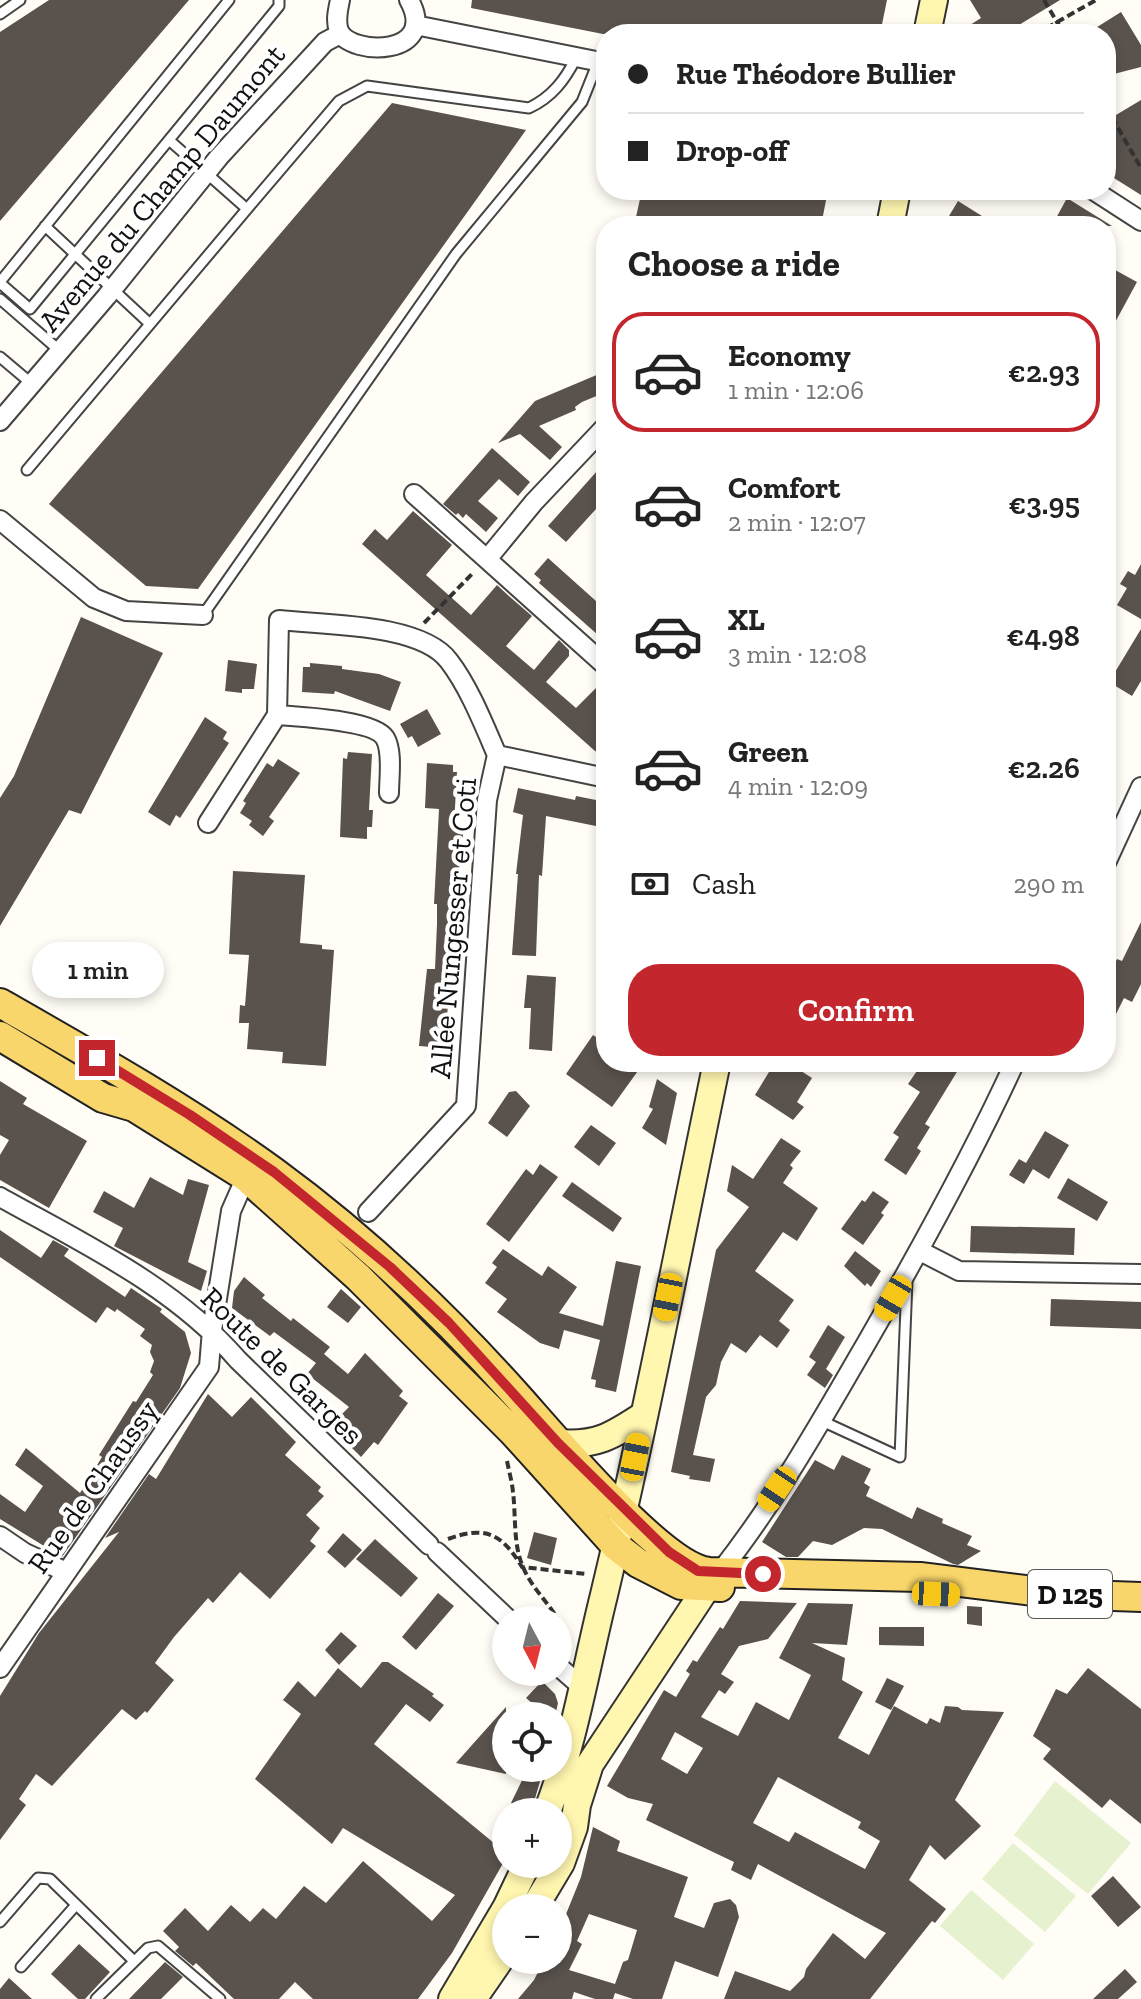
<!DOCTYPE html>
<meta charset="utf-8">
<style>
body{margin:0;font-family:"Zilla Slab",serif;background:#f2f2f2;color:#222;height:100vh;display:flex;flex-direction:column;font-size:30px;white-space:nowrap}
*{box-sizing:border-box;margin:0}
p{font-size:26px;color:#767676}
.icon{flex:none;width:44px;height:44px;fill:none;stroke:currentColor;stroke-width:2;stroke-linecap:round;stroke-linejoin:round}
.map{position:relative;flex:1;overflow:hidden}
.panel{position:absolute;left:596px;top:216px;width:520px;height:856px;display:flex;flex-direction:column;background:#fff;border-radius:32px;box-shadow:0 4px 12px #0003}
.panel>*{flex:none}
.banner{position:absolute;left:596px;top:24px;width:520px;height:176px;border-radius:32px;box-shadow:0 4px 12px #0003;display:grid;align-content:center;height:176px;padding:0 32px;background:#fff}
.needle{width:52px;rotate:173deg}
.tools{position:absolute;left:492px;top:1606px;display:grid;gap:16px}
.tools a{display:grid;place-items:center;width:80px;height:80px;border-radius:50%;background:#fff;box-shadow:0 4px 12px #0003;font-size:40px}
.end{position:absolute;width:36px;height:36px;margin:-18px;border:10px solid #c4262e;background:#fff;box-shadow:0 0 0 4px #fff}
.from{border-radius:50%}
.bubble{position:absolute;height:56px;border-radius:28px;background:#fff;box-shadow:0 4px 12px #0003;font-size:26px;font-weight:600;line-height:56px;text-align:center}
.car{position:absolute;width:24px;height:48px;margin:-24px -12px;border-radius:10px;box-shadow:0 0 6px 2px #0007;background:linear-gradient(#f5c518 24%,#345 0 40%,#f5c518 0 76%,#345 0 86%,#f5c518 0)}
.banner b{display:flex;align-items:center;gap:28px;height:76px;font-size:30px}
.banner b+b{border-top:2px solid #e0e0e0}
.banner i{width:20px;height:20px;background:#222}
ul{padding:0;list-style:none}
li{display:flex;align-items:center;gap:24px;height:120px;margin:0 16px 12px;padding:0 16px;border:4px solid transparent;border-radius:32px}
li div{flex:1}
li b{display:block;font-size:30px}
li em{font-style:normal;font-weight:600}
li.current{border-color:#c4262e}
li>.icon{width:72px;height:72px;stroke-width:1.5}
h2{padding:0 32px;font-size:36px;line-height:96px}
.pay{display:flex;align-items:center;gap:20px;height:88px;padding:0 32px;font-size:30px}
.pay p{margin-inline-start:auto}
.action{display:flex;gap:16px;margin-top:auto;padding:16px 32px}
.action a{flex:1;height:92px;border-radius:32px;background:#c4262e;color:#fff;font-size:32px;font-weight:600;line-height:92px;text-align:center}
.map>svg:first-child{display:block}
</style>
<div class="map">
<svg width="1141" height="1999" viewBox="0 0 1141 1999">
<rect width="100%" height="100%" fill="#fffdf5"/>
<path fill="#e6f2cf" d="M1055 1781 1131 1843 1088 1894 1014 1835Z
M1013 1843 1076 1896 1045 1932 982 1879Z
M971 1890 1034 1944 1003 1980 940 1926Z"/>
<path fill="#5a524d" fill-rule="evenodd" d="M49 0H189L0 221V32Z
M472 0H887L880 34H603L471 8Z
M970 0H1060L1004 34H956L981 18Z
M1121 12 1141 45V67L1106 76V34H1086Z
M1141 100V195L1106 173V121Z
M392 103 526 130 198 589 146 586 49 504Z
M642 190H828L821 226H634Z
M1067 198 1112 226H1066L1055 220Z
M958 201 998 226H943Z
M1106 265 1137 282 1106 339Z
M606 371V392L582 402 575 407 576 410 539 426 562 447 550 460 520 434 498 443 535 401Z
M492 448 530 482 518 496 499 479 478 501 498 518 486 532 466 514 463 518 458 513 456 515 443 504Z
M606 461V498L566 542 548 526Z
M413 511 452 545 426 575 471 615 497 585 510 597 532 616 506 646 534 670 559 640 569 650V656L546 682 576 708 606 678V754L595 751 362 544 375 529 387 540Z
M548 558 606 610V642L539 583 541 580 534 574Z
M1141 564V619L1117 605 1127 588 1120 584 1128 571 1135 575Z
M81 617 163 653 81 814 69 810 0 926V798L14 776Z
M1141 629V681L1132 696 1109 682Z
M228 660 257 664 254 689H242V693L225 691Z
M310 663 342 666V669L379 674 401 682 390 711 335 691 334 694 302 692 303 667H310Z
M427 709 441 734 418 747 412 736 408 738 400 724Z
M205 717 227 732 223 739 229 743 180 818 176 815 170 826 148 812Z
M348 752 372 754 369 810H373L372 827H367V839L340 837 343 758 347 759Z
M278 759 300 773 269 817 274 821 263 836 249 825 252 821 240 813 246 803 243 801 267 763 273 767Z
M427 763 453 765V772H457L454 825 464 826 458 879 461 880 460 895H462L458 950 455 949V959H451L445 1048 419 1046 427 969H435L437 924V904H434L439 809 425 808Z
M518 788 575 800 576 796 606 802V828L546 816 542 876 539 875 536 956 512 955 518 874H516L523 815 513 812Z
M233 871 305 875 300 943 322 945V949L334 950 326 1066 282 1063 283 1052 247 1049 249 1023H239L240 1005 245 1006 249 955 229 954Z
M1141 922V984L1132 1002 1124 998 1106 1034V982L1117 959 1122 961Z
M527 975 556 977 552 1051 529 1049 531 1008H524Z
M593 1035 606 1044V1062H632L640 1068 612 1107 566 1074Z
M775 1062H787L812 1078 797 1102 804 1107 793 1120 755 1095Z
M923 1062H963L925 1124 930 1127 917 1148 921 1151 906 1175 884 1160 899 1137 893 1133 920 1092 908 1084Z
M657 1079 677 1093 666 1145 642 1128 653 1109 649 1107Z
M0 1081 27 1098 23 1104 87 1141 49 1208 0 1180V1155L9 1140 0 1135Z
M516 1091 530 1106 507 1137 488 1123 509 1092Z
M591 1125 616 1143 599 1166 574 1147Z
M1045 1131 1069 1145 1049 1179 1033 1169 1024 1184 1009 1175 1019 1159 1026 1163Z
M781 1138 801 1151 790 1165 793 1168 783 1183 818 1208 797 1241 783 1232 755 1271 794 1300 779 1321 790 1330 777 1348 760 1335 746 1353 731 1343 721 1362 716 1385 706 1397 693 1455 715 1459 710 1482 689 1479 690 1476 671 1472 716 1250 749 1207 727 1191 732 1165 753 1179Z
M540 1164 558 1177 509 1242 486 1224 526 1169 533 1175Z
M150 1177 183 1195 188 1179 209 1185 188 1262 207 1271 201 1291 114 1246 123 1228 93 1212 104 1191 134 1208Z
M1068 1178 1108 1202 1097 1221 1057 1198Z
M572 1182 622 1218 613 1232 562 1196Z
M873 1191 889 1202 881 1213 884 1215 863 1245 841 1229 862 1200 865 1202Z
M971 1226 1075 1228 1074 1255 970 1252Z
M0 1230 41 1258 53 1240 69 1249 64 1256 125 1297 131 1288 162 1309 160 1312 185 1332 191 1353 180 1388 62 1557 0 1519V1494L25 1512 43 1486 15 1465 26 1448 80 1493 102 1457 99 1455 133 1401 136 1402 153 1375 150 1372 154 1361 150 1352 152 1345 140 1336 145 1329 117 1309 115 1312 107 1307 96 1323 0 1257Z
M503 1249 542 1276 548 1266 577 1287 559 1313 603 1326 616 1261 641 1266 616 1392 595 1387 596 1380 591 1379 600 1340 564 1330 559 1349 540 1343 497 1312 507 1299 485 1283 497 1267 492 1263Z
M855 1251 881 1271 871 1287 867 1283 865 1286 844 1266Z
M244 1277 265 1295 262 1298 291 1321 293 1318 330 1347 324 1354 348 1374 365 1353 403 1391 399 1396 408 1403 378 1445 374 1442 361 1457 330 1426 349 1407 307 1374 316 1363 274 1332 270 1336 232 1308 234 1291Z
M341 1289 361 1307 348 1323 327 1307Z
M1051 1299 1141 1302V1329L1050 1326Z
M828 1325 845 1337 826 1369 833 1375 825 1388 807 1375 816 1362 809 1357Z
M208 1394 232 1417 251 1397 296 1442 285 1455 321 1487 318 1491 324 1496 306 1515 320 1528 310 1541 316 1546 270 1599 240 1572 213 1603 208 1598 174 1637 155 1663 174 1680 147 1713 145 1711 136 1720 122 1709 52 1786 36 1774 19 1799 26 1805 0 1840V1696L39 1633 119 1532 105 1538 149 1474 156 1479Z
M842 1455 871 1469 864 1483 870 1487 866 1496 912 1519 917 1507 943 1519 942 1523 972 1536 967 1545 981 1551 958 1565 953 1564 882 1529 864 1528 832 1545 813 1541 798 1557H786L762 1542 815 1460 834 1470Z
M534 1532 557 1538 551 1565 527 1558Z
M343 1533 362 1550 345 1568 327 1552Z
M375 1539 418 1578 401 1597 356 1559Z
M438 1593 454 1606 416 1650 402 1637Z
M740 1601 797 1603 768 1639 739 1646 721 1674 734 1682 725 1694 719 1690 701 1717 738 1736 756 1702 789 1720 811 1675 779 1658 808 1603 853 1604 847 1645 812 1643 845 1658 842 1680 863 1692 838 1738 869 1755 894 1706 927 1724 930 1718 940 1723 945 1706 958 1707 962 1710 1004 1712 955 1800 981 1826 945 1860 930 1845 909 1880 946 1909 935 1923 932 1921 870 1999H724L735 1971 790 1991 804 1977 806 1969 833 1933 865 1959 886 1933 758 1864 751 1880 731 1870 734 1862 646 1820 653 1804 628 1798 607 1786 664 1690 676 1697 690 1674 686 1671 693 1660 697 1662 720 1627 723 1629ZM675 1732 703 1748 687 1774 661 1759ZM778 1777 861 1822 858 1828 880 1841 865 1869 795 1832 789 1842 753 1823Z
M967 1606 982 1607V1626L967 1624Z
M879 1627H924V1646L879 1645Z
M341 1632 357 1646 339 1665 325 1650Z
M382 1662H388L434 1694 432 1696 444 1705 430 1722 406 1704 374 1744 506 1853V1858L452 1953 418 1999H313L295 1982 279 1999H234L196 1963 193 1966 175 1951 179 1947 163 1931 185 1908 208 1931 231 1905 250 1922 263 1908 276 1919 304 1886 326 1903 363 1861 432 1921 455 1895 343 1828 332 1844 255 1779 301 1714 283 1700 298 1681 315 1697 338 1668 361 1688Z
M1088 1668 1141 1709V1824L1110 1799 1102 1808 1043 1759 1051 1749 1033 1736 1056 1689 1067 1694Z
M887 1678 904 1686 891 1710 875 1702Z
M542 1681 555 1694 558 1703 555 1716H547L526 1698Z
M506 1707V1774L456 1763 480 1736Z
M528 1768H544L531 1812H526L511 1803Z
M593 1827 620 1841 617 1851 688 1877 674 1917 704 1928 714 1903 730 1899 736 1905 739 1917 718 1977 675 1961 662 1999H633L615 1993 613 1999H595L574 1992 572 1999H518L534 1980 544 1960H558V1934L581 1877ZM589 1914 637 1930 628 1960 623 1962 615 1984 569 1970 582 1944 577 1941Z
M1113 1876 1141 1907 1118 1927 1091 1896Z
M79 1944 110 1972 85 1999H78L51 1974Z
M165 1962 183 1977 161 1999H129Z
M1125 1969 1137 1982 1118 1999H1093Z
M9 1978 32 1999H0V1989Z"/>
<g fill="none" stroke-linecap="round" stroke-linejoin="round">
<defs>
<path id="lane" d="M0 14 20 0
M247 209 339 101 367 86 529 108C552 97 565 80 576 58
M45 226 150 324
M0 282 229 0
M0 283 30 309 279 6V0
M0 299 60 351
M0 357 32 384
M27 470 247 209 169 140
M203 615 456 254 582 102 598 62
M822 1421 900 1457 907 1281
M0 1922 38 1878 50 1879 134 1961
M21 1967 76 1905
M96 1999 148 1948 158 1946 220 1999"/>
<path id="street" d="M340 0C338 10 335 21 339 31 351 57 440 56 409 0
M415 25 606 63
M1093 190 1141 221
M0 421 107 296 219 157 325 42 340 34
M414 494 606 666
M0 520 94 598 126 611 203 615
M488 558 534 502 606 426
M277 715C300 717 374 720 385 738 393 751 389 778 389 793
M497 755 606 778
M208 823 277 715 279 620C323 625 421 623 449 661 469 687 484 725 497 755
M1106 863 1141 787
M0 1197C84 1244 174 1286 238 1360L429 1545
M368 1212 466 1106 487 800 497 755
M920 1251 959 1271 1141 1274
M0 1536 25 1553 66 1572
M437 1552 509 1620
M720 1572C776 1501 822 1420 867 1342 920 1250 971 1158 1015 1062
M558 1666 582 1687
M0 1668 209 1367 212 1330 231 1211 246 1177"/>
<path id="secondary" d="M927 34 934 0
M890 226 897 190
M558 1443C597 1446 612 1436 644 1415
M547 1812C574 1743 586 1667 604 1595 646 1419 680 1240 717 1062
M506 1908 527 1864
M534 1908 561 1863 574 1827 577 1805 590 1764 707 1587 709 1572
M452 1999 506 1908
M473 1999 506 1951"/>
<path id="primary" d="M0 1003C93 1056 187 1109 274 1172 363 1237 445 1315 519 1398 553 1436 662 1567 709 1572L920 1577 1058 1594 1141 1597
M0 1036 103 1098 134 1107 246 1177 358 1277 513 1432 616 1546 638 1563 681 1585 720 1587"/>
</defs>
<use href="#lane" stroke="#444" stroke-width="13"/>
<use href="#street" stroke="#444" stroke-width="22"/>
<use href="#secondary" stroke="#333" stroke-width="30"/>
<use href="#primary" stroke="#222" stroke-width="32"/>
<path stroke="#333" stroke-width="4" stroke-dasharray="8 4" stroke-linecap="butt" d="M1044 0 1064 34
M1036 34 1096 0
M1106 107 1141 168
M424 623 474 572
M507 1461C509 1471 512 1482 513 1492 516 1516 513 1545 523 1567 535 1597 567 1615 566 1650
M448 1539C486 1525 502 1534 522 1567L586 1574"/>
<use href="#lane" stroke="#fff" stroke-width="9"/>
<use href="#street" stroke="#fff" stroke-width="18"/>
<use href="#secondary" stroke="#fff6b0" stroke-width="26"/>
<use href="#primary" stroke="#f9d66b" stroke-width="28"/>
</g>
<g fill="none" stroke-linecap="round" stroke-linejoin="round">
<path stroke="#c4262e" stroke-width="10" d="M97 1058 190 1115 274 1172 390 1267 449 1323 558 1443 669 1552 698 1571 763 1574"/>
</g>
<g text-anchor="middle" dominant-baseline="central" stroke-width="8" stroke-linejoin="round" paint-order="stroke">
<rect fill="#fff" stroke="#585858" stroke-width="2" x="1028" y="1570" width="84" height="48" rx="6"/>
<g font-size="28" font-weight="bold" fill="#111">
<text x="1070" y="1594">D 125</text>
</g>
<g font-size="30" fill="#111" stroke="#fff">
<text transform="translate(162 188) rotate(-50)">Avenue du Champ Daumont</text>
<text transform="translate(453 928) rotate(-85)">Allée Nungesser et Coti</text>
<text transform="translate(282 1366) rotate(44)">Route de Garges</text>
<text transform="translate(93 1487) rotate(-55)">Rue de Chaussy</text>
</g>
</g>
</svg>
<div class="tools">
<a><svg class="needle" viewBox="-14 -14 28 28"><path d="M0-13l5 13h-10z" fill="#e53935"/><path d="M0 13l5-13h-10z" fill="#767676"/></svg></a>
<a><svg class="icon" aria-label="locate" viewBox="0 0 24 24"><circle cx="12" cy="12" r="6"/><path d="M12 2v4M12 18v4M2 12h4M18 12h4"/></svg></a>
<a>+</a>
<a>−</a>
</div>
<i class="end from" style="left:763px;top:1574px"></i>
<i class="end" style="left:97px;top:1058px"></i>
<div class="bubble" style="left:32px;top:942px;width:132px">1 min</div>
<i class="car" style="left:668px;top:1297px;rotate:191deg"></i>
<i class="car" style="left:893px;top:1298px;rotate:210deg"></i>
<i class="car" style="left:635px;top:1457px;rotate:11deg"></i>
<i class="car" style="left:777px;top:1489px;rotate:214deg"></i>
<i class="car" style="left:936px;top:1594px;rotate:92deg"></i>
<div class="banner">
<b><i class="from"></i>Rue Théodore Bullier</b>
<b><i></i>Drop-off</b>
</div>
<section class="panel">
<h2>Choose a ride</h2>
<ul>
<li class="current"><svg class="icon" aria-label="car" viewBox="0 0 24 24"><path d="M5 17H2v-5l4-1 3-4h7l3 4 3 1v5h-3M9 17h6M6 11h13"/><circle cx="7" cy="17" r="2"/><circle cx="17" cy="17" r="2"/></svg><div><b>Economy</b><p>1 min · 12:06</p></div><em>€2.93</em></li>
<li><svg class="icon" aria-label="car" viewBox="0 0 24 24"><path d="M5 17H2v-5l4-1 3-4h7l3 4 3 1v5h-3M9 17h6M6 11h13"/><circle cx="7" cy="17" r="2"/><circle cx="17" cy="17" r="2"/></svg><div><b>Comfort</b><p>2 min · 12:07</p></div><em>€3.95</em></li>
<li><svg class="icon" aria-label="car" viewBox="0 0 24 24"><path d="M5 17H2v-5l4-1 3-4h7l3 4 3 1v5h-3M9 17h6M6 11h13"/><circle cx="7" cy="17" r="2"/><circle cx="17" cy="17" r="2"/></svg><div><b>XL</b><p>3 min · 12:08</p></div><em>€4.98</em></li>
<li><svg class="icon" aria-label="car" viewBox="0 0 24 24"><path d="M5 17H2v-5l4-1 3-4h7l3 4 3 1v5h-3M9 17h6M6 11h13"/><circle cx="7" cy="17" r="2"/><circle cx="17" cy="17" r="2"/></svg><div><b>Green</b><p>4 min · 12:09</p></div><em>€2.26</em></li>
</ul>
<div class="pay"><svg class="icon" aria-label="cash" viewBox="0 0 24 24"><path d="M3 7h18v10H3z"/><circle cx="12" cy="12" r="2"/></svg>Cash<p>290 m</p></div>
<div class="action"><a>Confirm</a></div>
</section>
</div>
